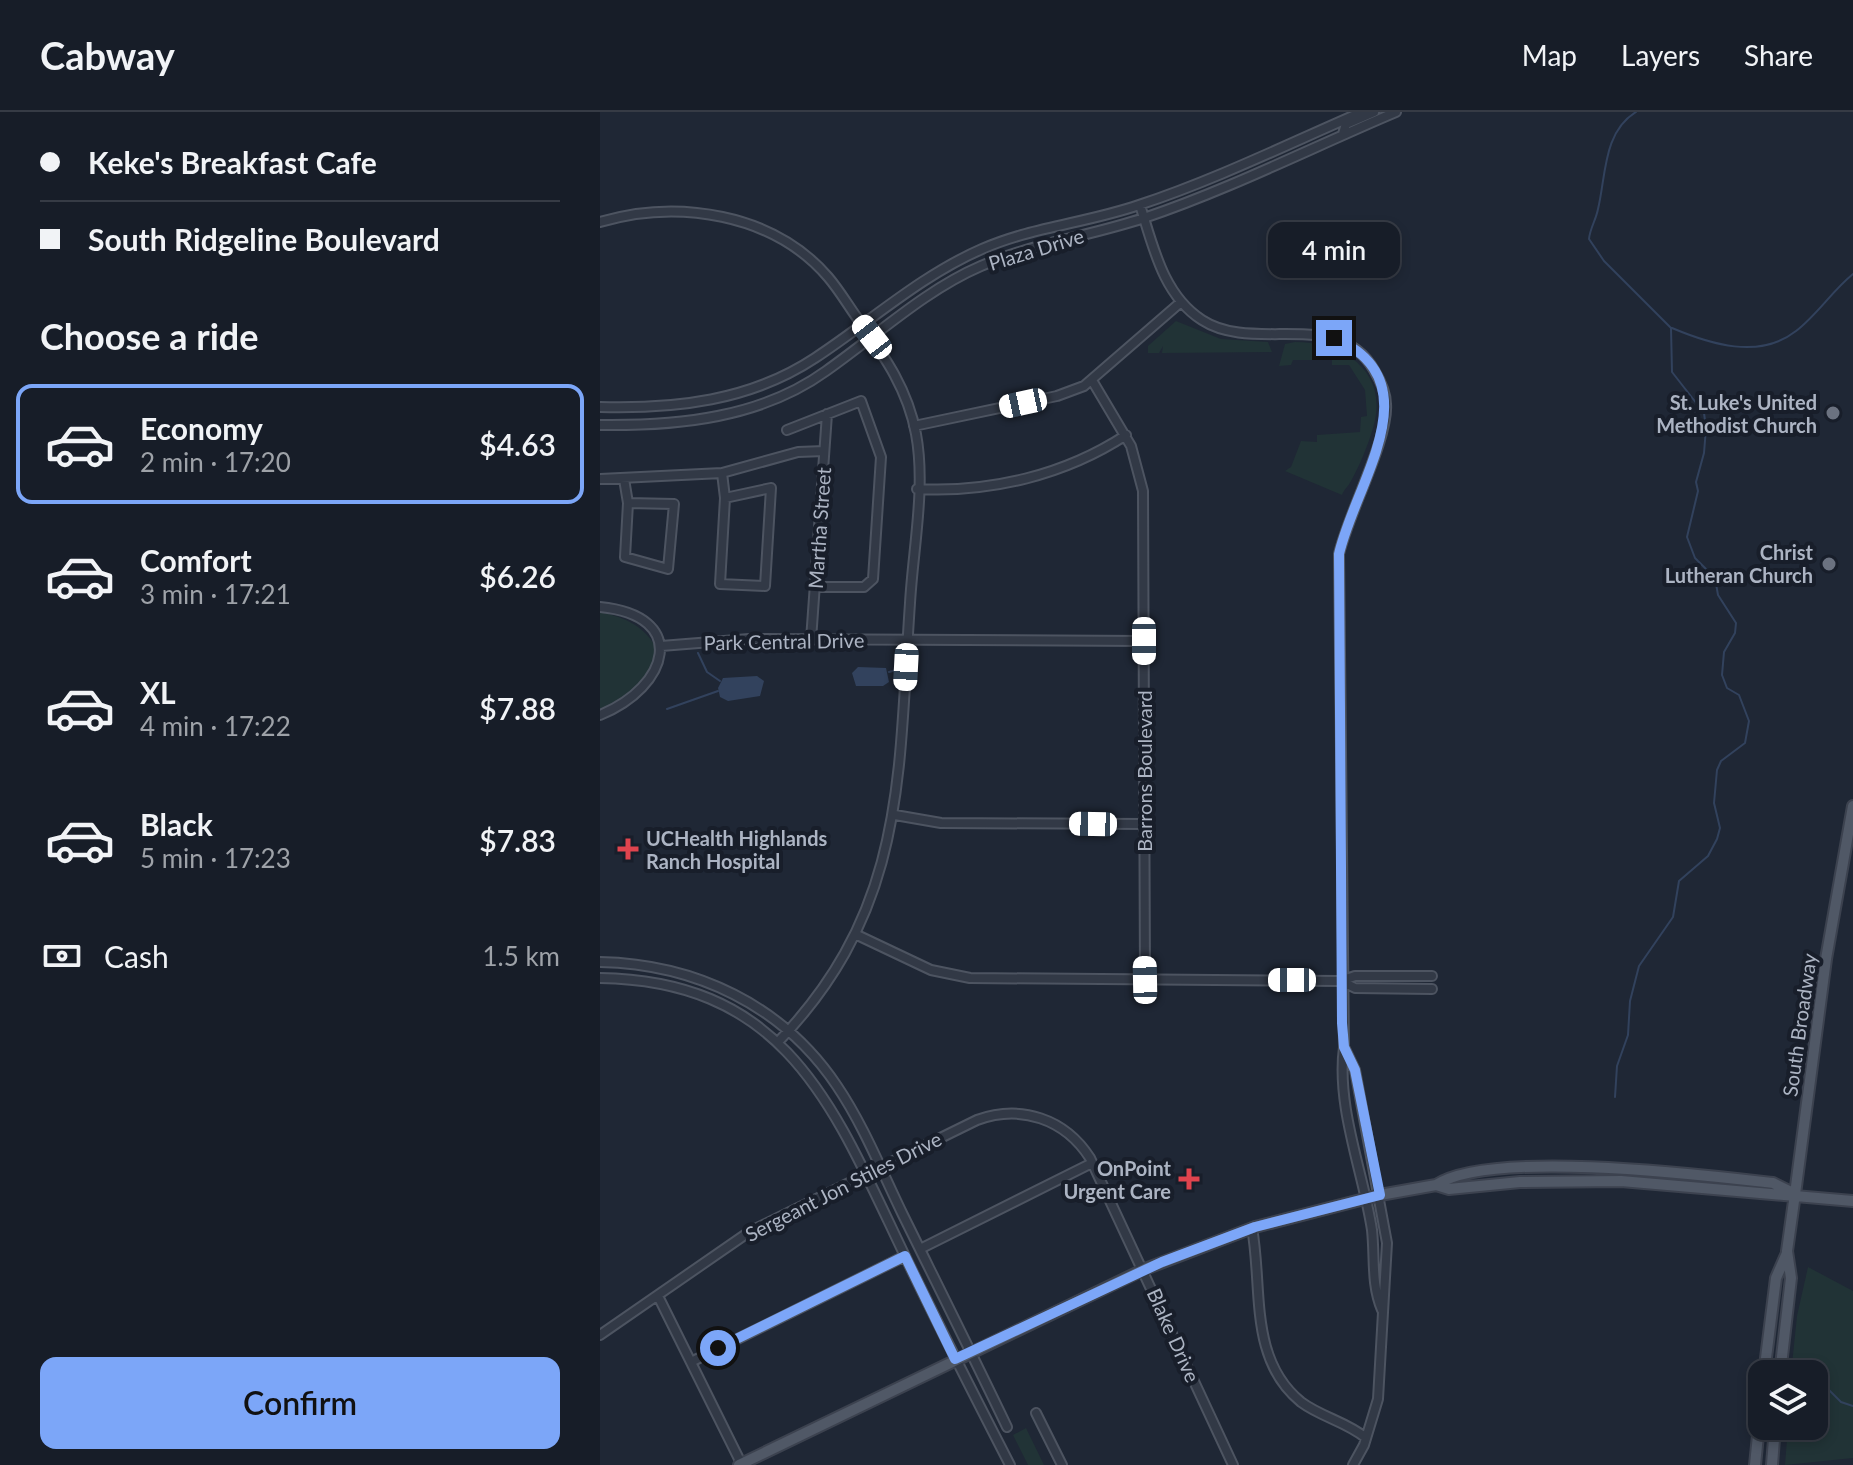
<!DOCTYPE html>
<meta charset="utf-8">
<style>
body{margin:0;font-family:Lato,sans-serif;background:#242a34;color:#f1f3f6;height:100vh;display:flex;flex-direction:column;font-size:30px;white-space:nowrap}
*{box-sizing:border-box;margin:0}
p{font-size:26px;color:#9ea2a8}
.icon{flex:none;width:44px;height:44px;fill:none;stroke:currentColor;stroke-width:2;stroke-linecap:round;stroke-linejoin:round}
.map{position:relative;flex:1;overflow:hidden}
.sheet{display:flex;flex-direction:column;background:#171d28;width:600px}
.sheet>*{flex:none}
.banner{display:grid;align-content:center;height:176px;padding:0 40px;background:#171d28}
.tools{position:absolute;left:1148px;top:1248px;display:grid;gap:16px}
.tools a{display:grid;place-items:center;width:80px;height:80px;border-radius:16px;background:#171d28;box-shadow:0 4px 12px #0003,0 0 0 2px #363b45;font-size:40px}
.end{position:absolute;width:36px;height:36px;margin:-18px;border:10px solid #7ca6f8;background:#111;box-shadow:0 0 0 4px #111}
.from{border-radius:50%}
.bubble{position:absolute;height:56px;border-radius:16px;background:#171d28;box-shadow:0 4px 12px #0003,0 0 0 2px #363b45;font-size:26px;font-weight:600;line-height:56px;text-align:center}
.car{position:absolute;width:24px;height:48px;margin:-24px -12px;border-radius:10px;box-shadow:0 0 6px 2px #0007;background:linear-gradient(#fff 24%,#345 0 40%,#fff 0 76%,#345 0 86%,#fff 0)}
.banner b{display:flex;align-items:center;gap:28px;height:76px;font-size:30px}
.banner b+b{border-top:2px solid #363b45}
.banner i{width:20px;height:20px;background:#f1f3f6}
ul{padding:0;list-style:none}
li{display:flex;align-items:center;gap:24px;height:120px;margin:0 16px 12px;padding:0 24px;border:4px solid transparent;border-radius:16px}
li div{flex:1}
li b{display:block;font-size:30px}
li em{font-style:normal;font-weight:600}
li.selected{border-color:#7ca6f8}
li>.icon{width:72px;height:72px;stroke-width:1.5}
h2{padding:0 40px;font-size:36px;line-height:96px}
.pay{display:flex;align-items:center;gap:20px;height:88px;padding:0 40px;font-size:30px}
.pay p{margin-inline-start:auto}
.primary-button{display:flex;gap:16px;margin-top:auto;padding:16px 40px}
.primary-button a{flex:1;height:92px;border-radius:16px;background:#7ca6f8;color:#111;font-size:32px;font-weight:600;line-height:92px;text-align:center}
header{display:flex;align-items:center;gap:48px;box-sizing:border-box;height:112px;padding:0 40px;background:#171d28;border-bottom:2px solid #363b45}
header strong{font-size:38px}
nav{display:flex;gap:44px;margin-inline-start:auto;font-size:28px}
main{display:flex;flex:1;min-height:0}
.map>svg:first-child{display:block}
</style>
<header>
<strong>Cabway</strong>
<nav><a>Map</a><a>Layers</a><a>Share</a></nav>
</header>
<main>
<section class="sheet">
<div class="banner">
<b><i class="from"></i>Keke's Breakfast Cafe</b>
<b><i></i>South Ridgeline Boulevard</b>
</div>
<h2>Choose a ride</h2>
<ul>
<li class="selected"><svg class="icon" aria-label="car" viewBox="0 0 24 24"><path d="M5 17H2v-5l4-1 3-4h7l3 4 3 1v5h-3M9 17h6M6 11h13"/><circle cx="7" cy="17" r="2"/><circle cx="17" cy="17" r="2"/></svg><div><b>Economy</b><p>2 min · 17:20</p></div><em>$4.63</em></li>
<li><svg class="icon" aria-label="car" viewBox="0 0 24 24"><path d="M5 17H2v-5l4-1 3-4h7l3 4 3 1v5h-3M9 17h6M6 11h13"/><circle cx="7" cy="17" r="2"/><circle cx="17" cy="17" r="2"/></svg><div><b>Comfort</b><p>3 min · 17:21</p></div><em>$6.26</em></li>
<li><svg class="icon" aria-label="car" viewBox="0 0 24 24"><path d="M5 17H2v-5l4-1 3-4h7l3 4 3 1v5h-3M9 17h6M6 11h13"/><circle cx="7" cy="17" r="2"/><circle cx="17" cy="17" r="2"/></svg><div><b>XL</b><p>4 min · 17:22</p></div><em>$7.88</em></li>
<li><svg class="icon" aria-label="car" viewBox="0 0 24 24"><path d="M5 17H2v-5l4-1 3-4h7l3 4 3 1v5h-3M9 17h6M6 11h13"/><circle cx="7" cy="17" r="2"/><circle cx="17" cy="17" r="2"/></svg><div><b>Black</b><p>5 min · 17:23</p></div><em>$7.83</em></li>
</ul>
<div class="pay"><svg class="icon" aria-label="cash" viewBox="0 0 24 24"><path d="M3 7h18v10H3z"/><circle cx="12" cy="12" r="2"/></svg>Cash<p>1.5 km</p></div>
<div class="primary-button"><a>Confirm</a></div>
</section>
<div class="map">
<svg width="1253" height="1353" viewBox="0 0 1253 1353">
<rect width="100%" height="100%" fill="#1f2735"/>
<path fill="#213336" d="M576 209 621 227 668 230 672 240 562 241 563 234 559 241H548V234Z
M695 230C744 230 790 260 773 316 768 333 760 353 751 369 748 375 744 377 742 383L685 359 691 355 701 329 717 330V323L760 320 761 305 767 304 765 278 749 253H732V248H693L691 253 679 254 685 232Z
M0 500C27 506 44 514 58 538 47 568 30 585 0 597Z
M1208 1155 1253 1179V1346L1185 1353 1188 1314H1214V1262H1191L1197 1204Z
M426 1316 444 1353H428L413 1323Z"/>
<path fill="#32425d" d="M258 555 286 556 289 570 283 574H256L252 561Z
M157 564 164 569 160 584 128 589 120 585 118 576 123 566Z"/>
<g fill="none" stroke-linecap="round" stroke-linejoin="round">
<path stroke="#32425d" stroke-width="2" d="M1072 216C1110 232 1159 248 1196 219 1217 203 1232 179 1253 162
M98 541 107 560 120 569
M289 560 300 557
M67 597 118 579
M1015 985 1017 954 1028 923 1030 889 1039 854 1073 805 1079 769 1108 744 1117 727 1120 716 1114 691 1117 658 1121 649 1145 631 1149 609 1139 583 1127 576 1122 563 1124 540 1135 521 1136 511 1118 483 1115 466 1095 446 1087 425 1098 379 1096 370 1104 341 1106 316 1104 301 1072 260 1071 216 1004 149 989 127C990 116 996 108 998 97 1006 64 1003 20 1036 0
M1219 1268 1241 1290 1253 1294"/>
<defs>
<path id="minor" d="M743 22 746 12 774 0
M540 93C553 134 563 183 602 208 654 242 738 195 774 258 780 268 786 281 786 292 789 326 748 402 739 442L744 935C736 995 763 1059 772 1118 775 1146 771 1172 782 1198
M0 110C77 87 173 101 228 165 240 179 249 195 260 210 285 245 308 278 316 322 326 375 313 437 310 491 298 663 307 796 178 930
M493 270 531 334 543 379 545 868
M0 295C75 297 150 289 215 246 270 210 320 164 382 137 432 115 487 111 539 93 615 68 688 32 762 0
M0 313C78 314 161 306 226 259 276 224 325 178 381 154 434 131 490 124 544 106 630 77 713 35 796 0
M314 314 457 284 484 274 581 190
M187 318 261 289 281 345 273 467 264 475H215
M122 361 125 386 120 472 165 474 171 376 125 386
M0 367 122 361 198 340 224 339
M24 367 28 391 25 445 68 457 74 392 28 391
M317 377C390 381 465 363 526 323
M0 495C90 504 69 575 0 603
M211 528 227 302
M61 534 149 527 544 529
M295 703 341 711 544 712
M255 822 331 858 370 866 741 869 755 864H832
M0 850C95 852 183 893 237 974 264 1014 282 1060 303 1103 338 1174 373 1244 407 1315
M0 866C188 869 234 996 304 1142 338 1213 374 1283 410 1353
M741 869 755 876 832 877
M745 937 755 958 787 1131 778 1287 764 1333 753 1353
M652 1116C663 1175 648 1247 701 1290 721 1305 747 1310 766 1326
M320 1137 492 1051
M58 1184 142 1353
M0 1223 149 1120 377 1008C421 992 465 1007 490 1046L633 1353
M91 1250 305 1144
M436 1301 462 1353"/>
<path id="major" d="M836 1073C890 1037 1103 1063 1173 1071L1193 1081
M1164 1262 1176 1166 1187 1141
M1180 1262 1191 1166 1187 1139 1195 1082 1226 847 1253 694
M139 1353 545 1157 655 1115 780 1083 836 1073 849 1077 920 1070 1021 1069 1253 1089
M1155 1353 1162 1284
M1172 1353 1175 1314"/>
</defs>
<use href="#minor" stroke="#4d5461" stroke-width="12"/>
<use href="#major" stroke="#3c424f" stroke-width="14"/>
<use href="#minor" stroke="#323946" stroke-width="8"/>
<use href="#major" stroke="#505866" stroke-width="10"/>
</g>
<g fill="none" stroke-linecap="round" stroke-linejoin="round">
<path stroke="#7ca6f8" stroke-width="10" d="M118 1236 305 1144 355 1247 562 1150 655 1115 780 1083 755 958 744 935 742 911 739 442C755 371 835 269 734 226"/>
</g>
<g fill="#6b7280" stroke="#181e2a" stroke-width="3">
<circle cx="1233" cy="301" r="8"/>
<circle cx="1229" cy="452" r="8"/>
</g>
<g fill="#e0444e" stroke="#181e2a" stroke-width="3">
<path d="M24 725h8v8h8v8h-8v8h-8v-8h-8v-8h8z"/>
<path d="M585 1055h8v8h8v8h-8v8h-8v-8h-8v-8h8z"/>
</g>
<g text-anchor="middle" dominant-baseline="central" stroke-width="8" stroke-linejoin="round" paint-order="stroke">
<g font-size="20" fill="#acb4c3" stroke="#181e2a">
<text transform="translate(436 137) rotate(-17)">Plaza Drive</text>
<text transform="translate(219 416) rotate(-86)">Martha Street</text>
<text transform="translate(184 529) rotate(-1)">Park Central Drive</text>
<text transform="translate(544 659) rotate(-90)">Barrons Boulevard</text>
<text transform="translate(1199 913) rotate(-82)">South Broadway</text>
<text transform="translate(243 1074) rotate(-27)">Sergeant Jon Stiles Drive</text>
<text transform="translate(574 1223) rotate(66)">Blake Drive</text>
</g>
<g font-size="20" font-weight="bold" fill="#acb4c3" stroke="#181e2a" text-anchor="end">
<text x="1217" y="290">St. Luke's United<tspan x="1217" dy="23">Methodist Church</tspan></text>
<text x="1213" y="440">Christ<tspan x="1213" dy="23">Lutheran Church</tspan></text>
<text x="46" y="726" text-anchor="start">UCHealth Highlands<tspan x="46" dy="23">Ranch Hospital</tspan></text>
<text x="571" y="1056">OnPoint<tspan x="571" dy="23">Urgent Care</tspan></text>
</g>
</g>
</svg>
<div class="tools">
<a><svg class="icon" aria-label="layers" viewBox="0 0 24 24"><path d="M12 4l9 5-9 5-9-5zM3 14l9 5 9-5"/></svg></a>
</div>
<i class="end from" style="left:118px;top:1236px"></i>
<i class="end" style="left:734px;top:226px"></i>
<div class="bubble" style="left:668px;top:110px;width:132px">4 min</div>
<i class="car" style="left:272px;top:225px;rotate:322deg"></i>
<i class="car" style="left:423px;top:291px;rotate:258deg"></i>
<i class="car" style="left:544px;top:529px;rotate:180deg"></i>
<i class="car" style="left:306px;top:555px;rotate:183deg"></i>
<i class="car" style="left:493px;top:712px;rotate:271deg"></i>
<i class="car" style="left:545px;top:868px;rotate:359deg"></i>
<i class="car" style="left:692px;top:868px;rotate:270deg"></i>
</div>
</main>
